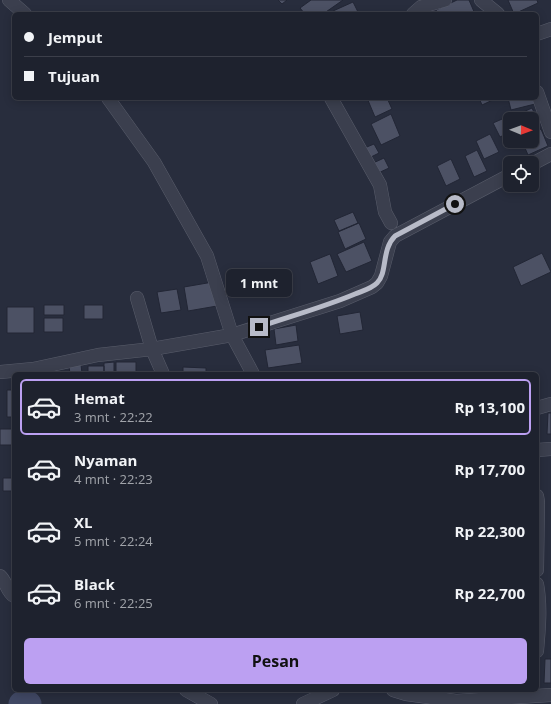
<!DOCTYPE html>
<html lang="id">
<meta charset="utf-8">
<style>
body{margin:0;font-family:"Open Sans",sans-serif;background:#2b2f3a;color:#f1f3f6;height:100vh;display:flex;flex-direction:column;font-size:15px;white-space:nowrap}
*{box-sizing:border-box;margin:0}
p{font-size:13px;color:#a1a4aa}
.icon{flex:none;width:22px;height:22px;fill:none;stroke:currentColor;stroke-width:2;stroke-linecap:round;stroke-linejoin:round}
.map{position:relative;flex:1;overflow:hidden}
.details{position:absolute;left:12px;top:372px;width:527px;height:320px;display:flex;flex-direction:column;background:#1e222e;border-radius:6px;box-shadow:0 2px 10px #0003,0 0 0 1px #3c3f4a}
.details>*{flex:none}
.hud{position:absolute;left:12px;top:12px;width:527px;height:88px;border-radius:6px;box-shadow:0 2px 10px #0003,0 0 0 1px #3c3f4a;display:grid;align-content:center;height:88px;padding:0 12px;background:#1e222e}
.needle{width:26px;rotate:91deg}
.fabs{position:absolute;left:503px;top:112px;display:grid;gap:8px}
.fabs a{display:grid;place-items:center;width:36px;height:36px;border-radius:6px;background:#1e222e;box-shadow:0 2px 10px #0003,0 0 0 1px #3c3f4a;font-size:20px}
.end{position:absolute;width:18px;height:18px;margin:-9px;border:5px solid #b8bbc8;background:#111;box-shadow:0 0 0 2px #111}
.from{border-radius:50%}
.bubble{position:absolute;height:28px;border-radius:6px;background:#1e222e;box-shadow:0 2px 10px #0003,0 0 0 1px #3c3f4a;font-size:13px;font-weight:700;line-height:28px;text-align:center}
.hud b{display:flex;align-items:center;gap:14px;height:38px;font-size:15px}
.hud b+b{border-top:1px solid #3c3f4a}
.hud i{width:10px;height:10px;background:#f1f3f6}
ul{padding:7px 0 0;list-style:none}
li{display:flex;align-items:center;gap:12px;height:56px;margin:0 8px 6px;padding:0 4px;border:2px solid transparent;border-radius:6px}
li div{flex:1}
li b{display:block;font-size:15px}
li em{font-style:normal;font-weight:700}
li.on{border-color:#bca0f2}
li>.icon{width:36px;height:36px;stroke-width:1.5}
.button{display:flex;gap:8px;margin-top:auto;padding:8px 12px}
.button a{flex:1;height:46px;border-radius:6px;background:#bca0f2;color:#111;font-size:16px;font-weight:700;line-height:46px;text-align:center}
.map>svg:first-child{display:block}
</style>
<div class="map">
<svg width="551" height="704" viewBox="0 0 551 704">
<rect width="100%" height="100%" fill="#282d3d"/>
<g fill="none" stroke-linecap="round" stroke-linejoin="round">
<path stroke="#404864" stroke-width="25" d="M21 704 25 703 29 704"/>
</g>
<path fill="#4c5164" stroke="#222635" d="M278 0H287L282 4Z
M311 0H343L323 14H305L300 8Z
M457 0H469L475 14H438L436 10Z
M508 0H537L538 3 514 14Z
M353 2 359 14H335L333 11Z
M367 98H387L392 109 375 117Z
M479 98H497L482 105Z
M508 98H533L535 104 511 110Z
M532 108 539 123 532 126V119H512V117Z
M391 114 400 136 381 145 371 124Z
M509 116 510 119V132L500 137 493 123Z
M541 129 548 146 528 155 522 141H532V132Z
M490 134 499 152 484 159 476 141Z
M374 144 379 153 367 159 362 149Z
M477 150 487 171 474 177 465 156Z
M384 158 389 168 376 174 371 164Z
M451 159 460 179 446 186 437 166Z
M353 212 358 223 339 231 334 220Z
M359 223 366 239 345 249 338 232Z
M364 242 372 261 346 272 337 254Z
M542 253 551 272 521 286 513 267Z
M330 254 338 276 318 284 310 262Z
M213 282 217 306 188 311 184 287Z
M177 289 181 310 161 313 157 292Z
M44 305H64V315H44Z
M84 305H103V319H84Z
M7 307H34V333H7Z
M360 312 363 330 340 334 337 316Z
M44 318H63V332H44Z
M296 325 298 341 276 345 274 329Z
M299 345 302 363 268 368 265 350Z
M114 362V374H104V363Z
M116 362H136V374H116Z
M81 364 82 374H68H70L69 366Z
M88 366H104V374H88Z
M183 367 206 368V374H183Z
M7 390H14V417H7Z
M548 413H551V434H547Z
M0 429H14V445H0Z
M3 478H14V491H3Z
M545 659H551V683H544Z"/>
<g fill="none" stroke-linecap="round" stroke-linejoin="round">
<defs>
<path id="street" d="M9 0 25 14
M481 0 498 14
M413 14 421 7 445 0
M537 34 551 29
M537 92 551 132
M108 98 154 162 207 256 232 335 253 374
M331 98 380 185 385 212 391 223
M532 164 551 154
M137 298 152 349 163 374
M0 372 33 369 98 355 152 349 232 335 340 301 372 287 377 283 381 276 390 242 395 236 510 175
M537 408 551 404
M537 450 551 449
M537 496 538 502 537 570
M0 576C6 581 7 592 14 596
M537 584C541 606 539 628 537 651
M186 690 211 704
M393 690 406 694 456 701 551 695
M303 704 333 690"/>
</defs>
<use href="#street" stroke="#595d6b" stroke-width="14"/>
<use href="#street" stroke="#3b3f4e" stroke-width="13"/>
</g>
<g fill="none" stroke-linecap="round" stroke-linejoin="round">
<path stroke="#b8bbc8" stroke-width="5" d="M259 327C291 316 324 307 355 294 362 291 371 289 377 283 388 272 381 250 395 236L455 204"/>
</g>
</svg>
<div class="fabs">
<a><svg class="needle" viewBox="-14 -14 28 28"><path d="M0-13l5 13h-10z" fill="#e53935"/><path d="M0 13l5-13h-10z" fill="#a1a4aa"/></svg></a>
<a><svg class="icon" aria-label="locate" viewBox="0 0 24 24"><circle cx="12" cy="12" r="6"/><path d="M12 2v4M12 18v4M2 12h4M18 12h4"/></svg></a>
</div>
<i class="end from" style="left:455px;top:204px"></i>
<i class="end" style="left:259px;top:327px"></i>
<div class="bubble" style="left:226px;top:269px;width:66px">1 mnt</div>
<div class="hud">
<b><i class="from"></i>Jemput</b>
<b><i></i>Tujuan</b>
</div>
<section class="details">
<ul>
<li class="on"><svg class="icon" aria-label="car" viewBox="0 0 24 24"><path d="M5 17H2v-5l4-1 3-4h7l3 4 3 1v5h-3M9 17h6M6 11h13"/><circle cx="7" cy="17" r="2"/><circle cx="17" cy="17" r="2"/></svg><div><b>Hemat</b><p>3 mnt · 22:22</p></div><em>Rp 13,100</em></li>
<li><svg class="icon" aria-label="car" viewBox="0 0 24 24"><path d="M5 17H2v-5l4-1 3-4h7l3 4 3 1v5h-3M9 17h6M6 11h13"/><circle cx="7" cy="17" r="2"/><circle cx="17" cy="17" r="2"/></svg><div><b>Nyaman</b><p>4 mnt · 22:23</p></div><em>Rp 17,700</em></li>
<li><svg class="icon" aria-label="car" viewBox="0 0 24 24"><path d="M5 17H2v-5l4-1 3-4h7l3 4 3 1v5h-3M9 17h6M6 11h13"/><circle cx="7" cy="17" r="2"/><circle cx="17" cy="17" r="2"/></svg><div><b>XL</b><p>5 mnt · 22:24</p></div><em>Rp 22,300</em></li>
<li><svg class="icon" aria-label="car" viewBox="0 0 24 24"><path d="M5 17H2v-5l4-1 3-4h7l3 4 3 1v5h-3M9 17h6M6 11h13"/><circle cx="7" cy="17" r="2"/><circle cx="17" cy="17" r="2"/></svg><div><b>Black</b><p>6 mnt · 22:25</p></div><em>Rp 22,700</em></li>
</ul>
<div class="button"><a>Pesan</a></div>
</section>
</div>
